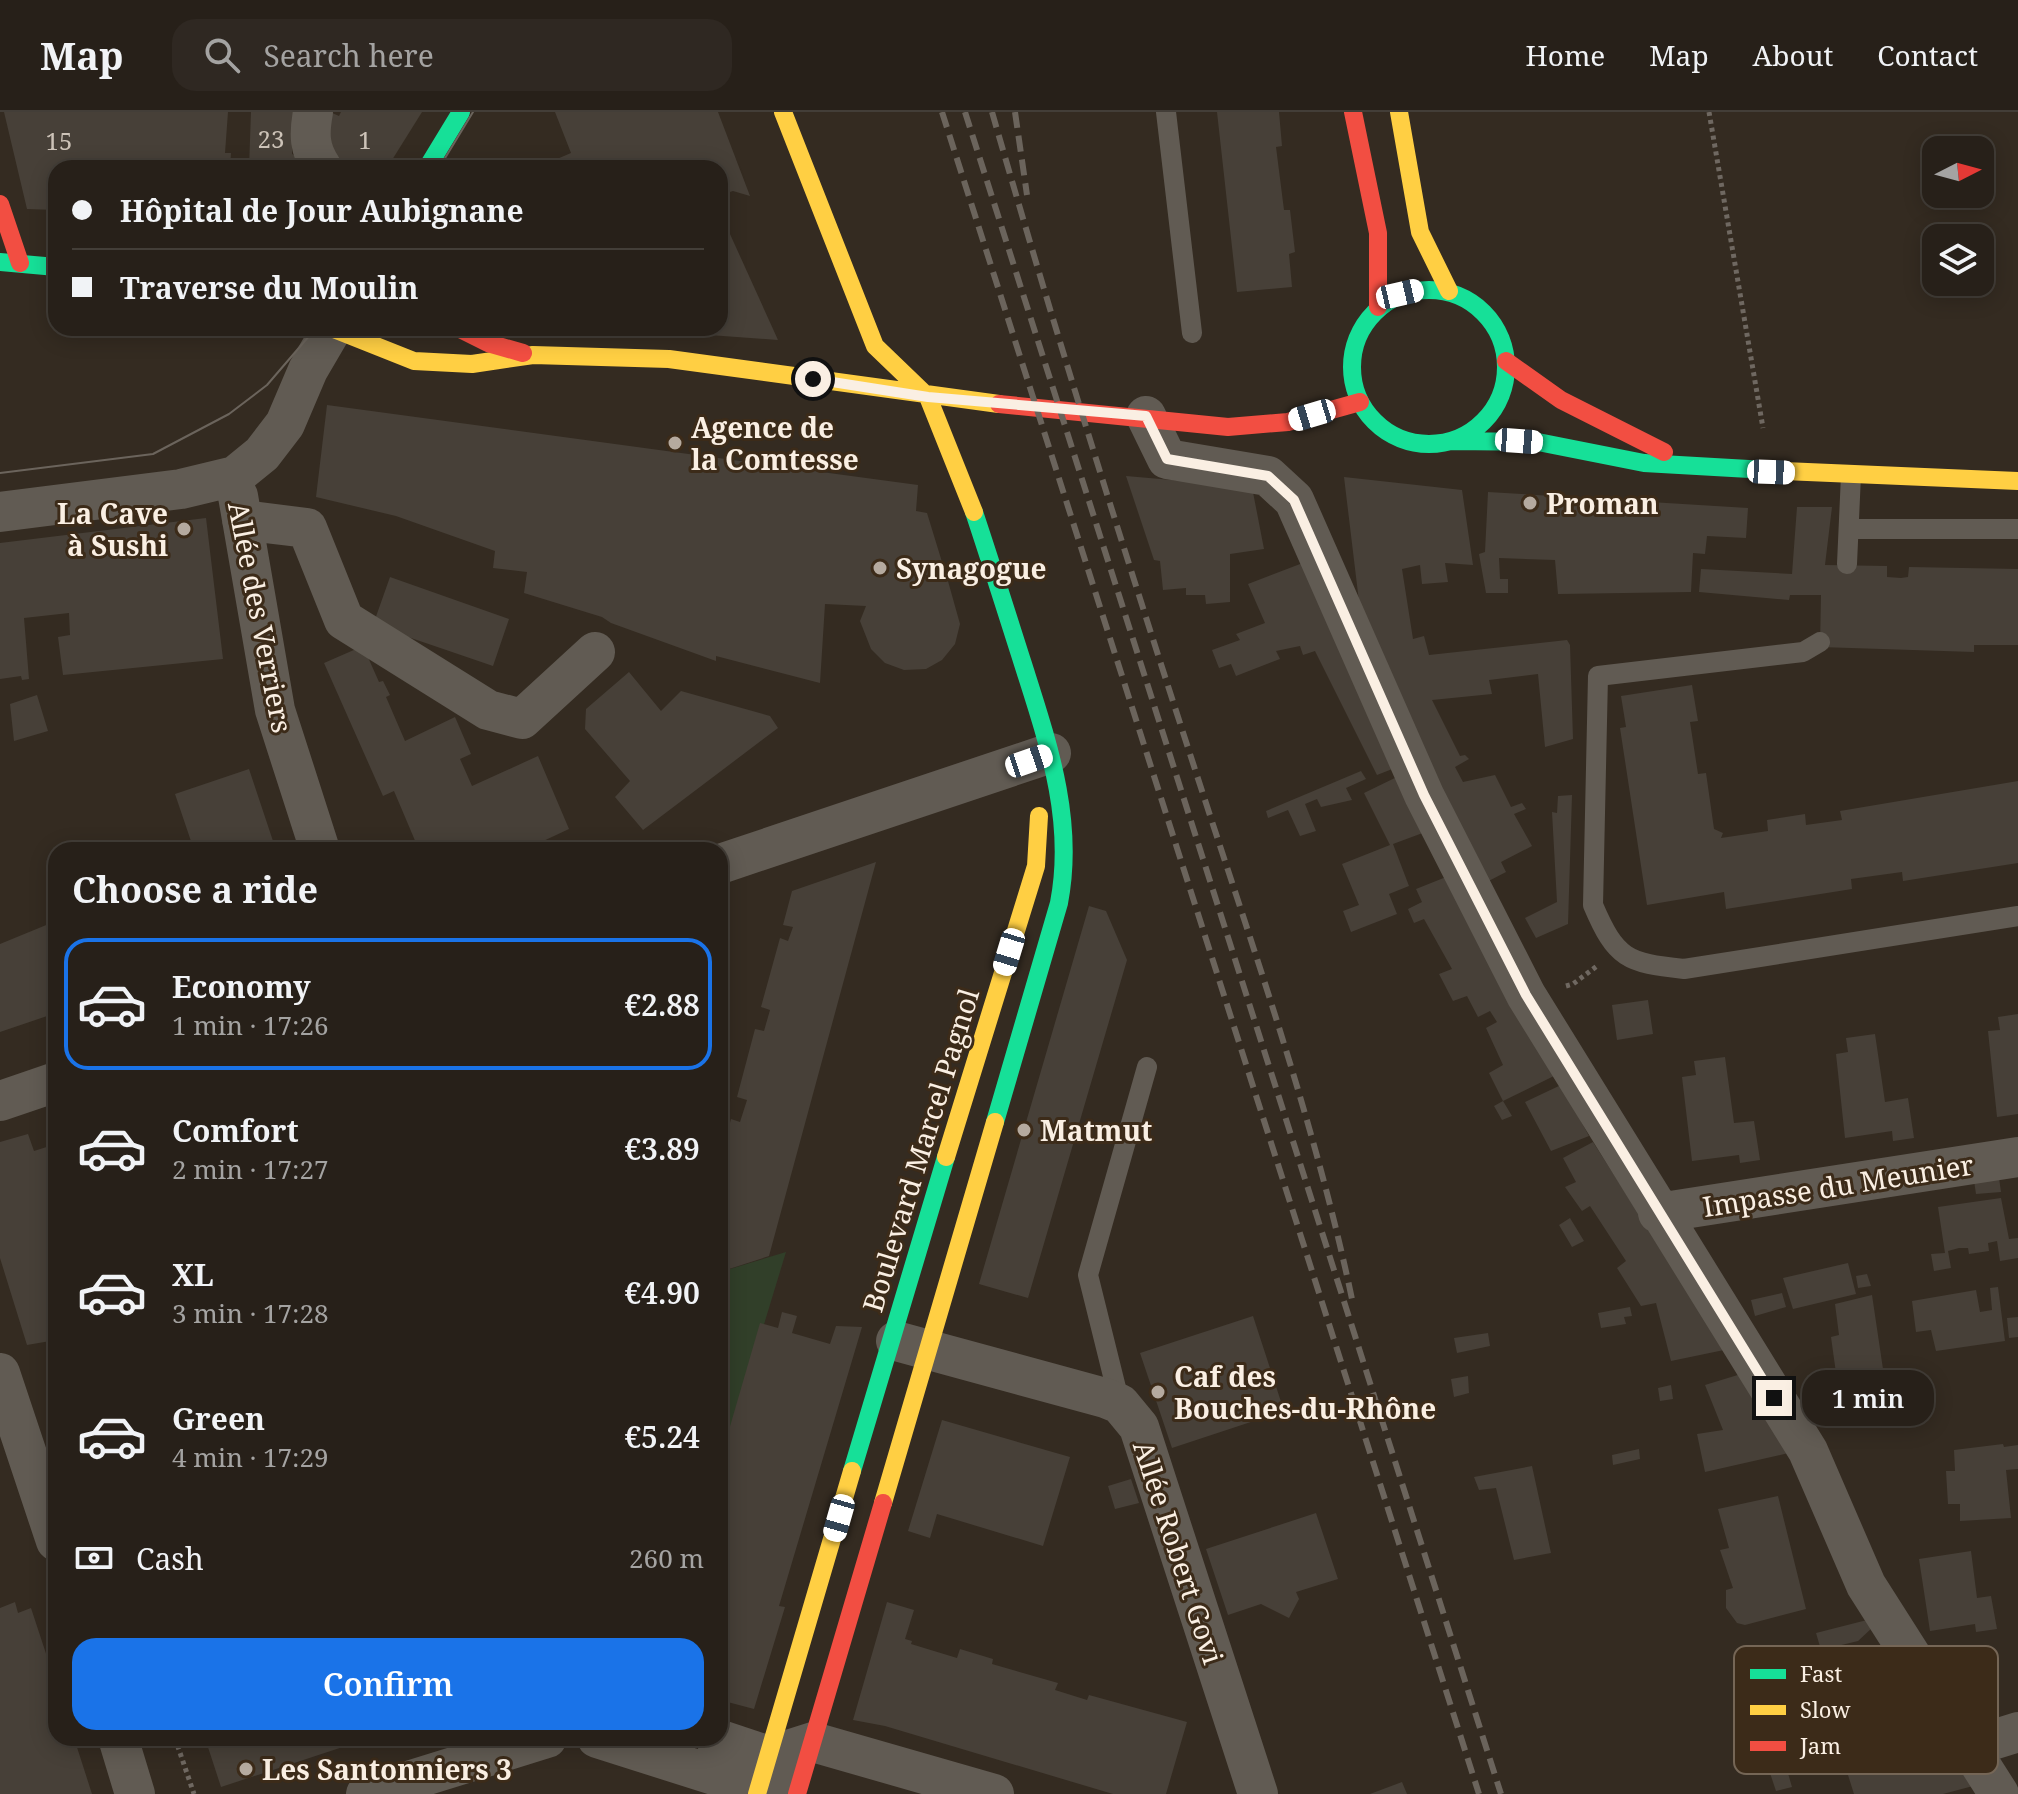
<!DOCTYPE html>
<meta charset="utf-8">
<style>
body{margin:0;font-family:"Noto Serif",serif;background:#2f2822;color:#f1f3f6;height:100vh;display:flex;flex-direction:column;font-size:30px;white-space:nowrap}
*{box-sizing:border-box;margin:0}
p{font-size:26px;color:#a4a3a2}
.icon{flex:none;width:44px;height:44px;fill:none;stroke:currentColor;stroke-width:2;stroke-linecap:round;stroke-linejoin:round}
.map{position:relative;flex:1;overflow:hidden}
.panel{position:absolute;left:48px;top:730px;width:680px;height:904px;display:flex;flex-direction:column;background:#272019;border-radius:24px;box-shadow:0 4px 20px #0003,0 0 0 2px #433e38}
.panel>*{flex:none}
.banner{position:absolute;left:48px;top:48px;width:680px;height:176px;border-radius:24px;box-shadow:0 4px 20px #0003,0 0 0 2px #433e38;display:grid;align-content:center;height:176px;padding:0 24px;background:#272019}
.needle{width:52px;rotate:84deg}
.buttons{position:absolute;left:1922px;top:24px;display:grid;gap:16px}
.buttons a{display:grid;place-items:center;width:72px;height:72px;border-radius:16px;background:#272019;box-shadow:0 4px 20px #0003,0 0 0 2px #433e38;font-size:40px}
.end{position:absolute;width:36px;height:36px;margin:-18px;border:10px solid #faefe3;background:#111;box-shadow:0 0 0 4px #111}
.from{border-radius:50%}
.bubble{position:absolute;height:56px;border-radius:24px;background:#272019;box-shadow:0 4px 20px #0003,0 0 0 2px #433e38;font-size:26px;font-weight:600;line-height:56px;text-align:center}
.car{position:absolute;width:24px;height:48px;margin:-24px -12px;border-radius:10px;box-shadow:0 0 6px 2px #0007;background:linear-gradient(#fff 24%,#345 0 40%,#fff 0 76%,#345 0 86%,#fff 0)}
.banner b{display:flex;align-items:center;gap:28px;height:76px;font-size:30px}
.banner b+b{border-top:2px solid #433e38}
.banner i{width:20px;height:20px;background:#f1f3f6}
ul{padding:0;list-style:none}
li{display:flex;align-items:center;gap:24px;height:132px;margin:0 16px 12px;padding:0 8px;border:4px solid transparent;border-radius:24px}
li div{flex:1}
li b{display:block;font-size:30px}
li em{font-style:normal;font-weight:600}
li.current{border-color:#1a73e8}
li>.icon{width:72px;height:72px;stroke-width:1.5}
h2{padding:0 24px;font-size:36px;line-height:96px}
.pay{display:flex;align-items:center;gap:20px;height:88px;padding:0 24px;font-size:30px}
.pay p{margin-inline-start:auto}
.primary-button{display:flex;gap:16px;margin-top:auto;padding:16px 24px}
.primary-button a{flex:1;height:92px;border-radius:24px;background:#1a73e8;color:#fff;font-size:32px;font-weight:600;line-height:92px;text-align:center}
header{display:flex;align-items:center;gap:48px;box-sizing:border-box;height:112px;padding:0 40px;background:#272019;border-bottom:2px solid #433e38}
header strong{font-size:38px}
nav{display:flex;gap:44px;margin-inline-start:auto;font-size:28px}
.search{width:560px;height:72px;background:#2f2822;display:flex;align-items:center;gap:20px;box-sizing:border-box;padding:0 28px;border-radius:24px;color:#a4a3a2;font-size:30px}
.map>svg:first-child{display:block}
</style>
<header>
<strong>Map</strong>
<div class="search"><svg class="icon" aria-label="search" viewBox="0 0 24 24"><circle cx="10" cy="10" r="6"/><path d="M15 15l6 6"/></svg>Search here</div>
<nav><a>Home</a><a>Map</a><a>About</a><a>Contact</a></nav>
</header>
<div class="map">
<svg width="2018" height="1682" viewBox="0 0 2018 1682">
<rect width="100%" height="100%" fill="#342b21"/>
<path fill="#313f29" d="M786 1140 720 1357V1160Z"/>
<path fill="#474038" d="M4 0H228L225 41H231L230 56H56V98L27 97Z
M251 0H302L293 11 292 42 302 47 307 56H249Z
M330 0 339 4 341 0H422L387 56H338L324 32Z
M555 0H718L750 84 733 79 720 83V56H536L571 41Z
M1217 0H1279L1282 34 1276 35 1284 98H1290L1295 140 1289 142 1292 175 1237 180Z
M720 100 778 228 682 221 681 216H720Z
M327 293 918 373 916 399 927 401 942 450H933V462H946L960 512 955 532 942 548 926 557 904 558 885 551 871 537 860 509 866 494 825 492 820 571 716 544V549L611 511 602 505 524 481 527 460 493 456 495 439 396 404 316 385Z
M1126 364 1252 375 1264 437 1230 442V490L1206 492 1205 483H1186V476L1163 478 1160 449 1154 448Z
M1344 365 1462 378 1473 453 1445 451 1448 470 1422 472 1420 453 1402 457 1413 527 1424 524 1429 543 1567 528 1570 533 1573 627 1545 635 1538 562 1489 568 1492 582 1432 588 1460 644 1465 643 1469 647 1455 655 1463 670 1495 663 1511 695 1522 691 1526 697 1514 702 1532 734 1501 750 1506 760 1479 774 1364 531Z
M1488 380 1748 396 1746 426 1707 424 1705 442 1693 441 1691 480 1558 482 1555 448 1499 446 1500 467H1508V481H1486L1479 442 1485 440Z
M1797 395H1832L1825 453 1887 454V465L1901 466 1908 465 1909 455 2018 457V533H1974V540L1820 535 1821 483H1790L1789 488 1699 480 1701 457 1792 462Z
M206 406 223 547 63 563 58 525 70 523 69 501 24 506 29 567 22 568 21 564 0 567V431Z
M1308 449 1400 654 1377 663 1315 539 1303 543 1300 534 1276 539 1280 547 1236 564 1231 552 1219 556 1212 538 1240 528 1236 522 1265 511 1248 472Z
M390 465 509 507 493 554 373 513Z
M363 534 379 570 383 569 390 583 386 585 405 629 455 605 471 642 460 647 472 674 538 644 569 717 524 738H419L394 679 383 684 324 551Z
M629 560 661 599 681 579 770 604 778 616 643 718 615 685 630 669 585 617 586 597Z
M1692 573 1698 609 1690 610 1698 662 1706 661 1714 717 1723 721 1721 726 1768 719 1767 708 1805 702 1806 713 1842 708 1840 699 2018 669V751L1903 769 1902 760 1851 767 1852 777 1726 797 1724 780 1647 793 1620 616 1626 615 1621 584Z
M37 583 48 619 14 629 10 592Z
M249 657 276 738H194L175 682Z
M1361 659 1366 667 1346 676 1352 688 1321 695 1317 687 1305 692 1316 719 1300 724 1288 698 1268 706 1266 699Z
M1403 662 1428 719 1393 732 1409 774 1389 782 1397 802 1351 820 1343 799 1359 793 1342 752 1390 733 1364 681Z
M1572 683 1568 812 1536 826 1525 806 1557 790 1552 700 1557 701 1558 684Z
M876 750 769 1144 729 1157 720 1139V1048L731 1007 740 1010 747 988 737 985 755 917 764 919 770 898 761 895 780 826 788 829 793 815 783 813 792 779Z
M1451 763 1556 963 1503 989 1489 961 1503 953 1486 916 1497 910 1490 899 1478 905 1467 884 1453 889 1439 862 1452 857 1424 807 1414 811 1408 797 1422 790 1416 777Z
M1089 794 1106 799 1127 848 1028 1186 979 1172Z
M56 809V901L0 920V832Z
M1648 888 1653 922 1617 928 1612 893Z
M2018 902V1002L1997 1005 1988 919 2000 918 1998 905Z
M1875 922 1885 990 1908 986 1914 1026 1893 1029 1892 1019 1845 1026 1836 942 1848 940 1846 926Z
M1725 945 1734 1011 1754 1009 1760 1048 1740 1051 1739 1043 1692 1049 1682 965 1696 963 1694 949Z
M1561 973 1589 1024 1551 1039 1525 990Z
M1503 989 1512 1004 1502 1008 1494 994Z
M28 1022 34 1039 56 1032V1228L27 1233 0 1146V1030Z
M1593 1030 1692 1185 1724 1238 1671 1249 1656 1191 1641 1194 1617 1156 1626 1149 1590 1094 1582 1099 1565 1075 1576 1070 1563 1046Z
M1998 1059 2001 1080 1976 1082 1973 1062Z
M2001 1086 2009 1127 2018 1126V1146L2000 1149 1997 1129 1988 1131 1989 1139 1969 1142 1968 1136H1959L1948 1139 1951 1156 1934 1159 1931 1142 1945 1141 1938 1095Z
M1570 1106 1584 1129 1572 1135 1559 1113Z
M1848 1151 1856 1182 1793 1197 1783 1166Z
M1867 1162 1871 1174 1858 1176 1856 1164Z
M1998 1175 2005 1229 1936 1239 1931 1218 1916 1220 1912 1189 1976 1178 1980 1200 1992 1198 1990 1176Z
M1782 1181 1786 1195 1755 1204 1751 1188Z
M1872 1183 1887 1284 1840 1290 1831 1225 1839 1223 1835 1192Z
M1630 1195 1632 1204 1624 1205 1626 1212 1601 1216 1598 1201Z
M782 1200 797 1204 792 1221 830 1232 836 1214 862 1215 779 1494 785 1495 754 1597 720 1588V1349L760 1211 778 1216Z
M1253 1204 1284 1299 1172 1336 1140 1241Z
M2018 1205V1225L2009 1226 2007 1206Z
M1488 1221 1490 1234 1457 1241 1454 1226Z
M1741 1262 1793 1340 1705 1360 1697 1322 1723 1318 1705 1273Z
M1468 1264 1469 1281 1454 1285 1451 1267Z
M1671 1273 1673 1287 1660 1289 1658 1276Z
M942 1308 1070 1345 1043 1434 937 1402 930 1426 908 1419Z
M2003 1332 2004 1335 2018 1333V1357L2006 1358 2011 1406 1960 1409V1392H1948L1946 1359H1955L1954 1338Z
M1639 1337 1640 1347 1613 1353 1612 1343Z
M1532 1354 1551 1441 1514 1448 1496 1376 1479 1378 1474 1365Z
M1131 1367 1139 1391 1115 1397 1108 1374Z
M1778 1384 1806 1497 1745 1513 1737 1511 1726 1496V1478L1733 1476 1720 1438 1729 1436 1718 1397Z
M1316 1401 1338 1467 1296 1480 1299 1487 1289 1506 1261 1492 1228 1503 1206 1437Z
M1971 1439 1977 1486 1991 1484 1997 1517 1976 1520 1975 1512 1930 1519 1919 1447Z
M15 1490 18 1501 31 1496 56 1572V1626H74L92 1682H0V1496Z
M887 1490 914 1498 905 1527 912 1529 911 1532 957 1546 960 1537 993 1547 992 1552 1058 1571 1055 1578 1087 1588 1089 1583 1187 1610 1166 1682H1113L885 1614 853 1608Z
M1867 1508 1873 1515 1858 1529 1821 1538 1816 1521Z
M1891 1537 1930 1601 1901 1607 1917 1654 1950 1644 1957 1646 1973 1674 1943 1682H1854L1842 1644 1847 1642 1842 1625 1881 1613 1862 1582 1881 1574 1868 1550Z
M205 1626H367V1627L221 1675Z
M1782 1641 1792 1675 1776 1679 1769 1658 1755 1661 1751 1650Z
M1402 1670 1407 1682H1370Z"/>
<g fill="none" stroke-linecap="round" stroke-linejoin="round">
<path stroke="#6f6861" stroke-width="5" stroke-dasharray="4 4" stroke-linecap="butt" d="M1709 0 1763 316
M1566 874 1573 872 1597 854
M175 1626 194 1682"/>
<path stroke="#615b53" stroke-width="20" d="M1166 0 1192 221
M1850 417H2018
M1847 452 1851 363
M1820 530 1803 540 1598 564 1593 793C1616 847 1627 851 1684 857L2018 804
M1120 1292 1088 1163 1147 955"/>
<path stroke="#615b53" stroke-width="40" d="M313 0C309 22 309 37 322 56
M1146 304 1167 347 1268 364 1294 388 1424 683 1526 883 1808 1339 1866 1473 1999 1682
M238 384 275 598 320 738
M0 400 181 377 235 364 262 342 285 312 308 258 332 217
M242 408 307 416 344 508 488 598 522 607 595 540
M720 752 1051 641
M0 989 56 970
M1658 1101 2018 1045
M896 1229 1105 1286 1120 1292 1139 1315 1258 1682
M0 1261 56 1429
M118 1626 135 1682
M597 1626 758 1677 787 1665
M715 1626 769 1644 813 1630 994 1682
M1970 1635 2018 1620
M366 1682 547 1626"/>
<path stroke="#16e098" stroke-width="18" d="M427 56 461 0
M0 150 56 155
M1352 255a77 77 0 1 1 154 0a77 77 0 1 1-154 0Z
M1450 329 1538 330 1644 351 1784 359
M974 400C991 451 1007 502 1023 552 1048 631 1075 708 1059 791L995 1010
M852 1359 946 1045"/>
<path stroke="#ffcf43" stroke-width="18" d="M783 0 875 234 928 285 974 400
M1399 0 1420 120 1449 179
M331 216 414 249 472 252 533 243 669 247 999 292
M1784 359 2018 369
M946 1045 1036 754 1039 704
M883 1391 995 1010
M757 1682 852 1359"/>
<path stroke="#f24e42" stroke-width="18" d="M1353 0 1378 121V195
M0 92 20 151
M458 216 488 231 523 241
M1506 249 1561 288 1664 340
M999 292 1228 315 1288 310 1360 290
M797 1682 883 1391"/>
<path stroke="#6b645c" stroke-width="2" d="M439 56 473 0
M0 361 153 342 229 302 267 273 316 216"/>
<path stroke="#6b645c" stroke-width="6" stroke-dasharray="16 8" stroke-linecap="butt" d="M942 0 1479 1682
M965 0 1501 1682
M992 0C1058 230 1130 458 1204 685 1258 851 1316 1016 1352 1187
M1015 0 1027 83"/>
</g>
<g fill="none" stroke-linecap="round" stroke-linejoin="round">
<path stroke="#faefe3" stroke-width="10" d="M813 267 928 285 1146 304 1167 347 1268 364 1294 388 1424 683 1526 883 1774 1286"/>
</g>
<g fill="#b5aa9f" stroke="#3c2b19" stroke-width="3">
<circle cx="675" cy="331" r="8"/>
<circle cx="1530" cy="391" r="8"/>
<circle cx="184" cy="417" r="8"/>
<circle cx="880" cy="456" r="8"/>
<circle cx="1024" cy="1018" r="8"/>
<circle cx="1158" cy="1280" r="8"/>
<circle cx="246" cy="1657" r="8"/>
</g>
<g text-anchor="middle" dominant-baseline="central" stroke-width="6" stroke-linejoin="round" paint-order="stroke">
<g font-size="24" fill="#cdc3b8">
<text x="271" y="26">23</text>
<text x="365" y="27">1</text>
<text x="59" y="28">15</text>
</g>
<g font-size="28" font-weight="bold" fill="#faefe3" stroke="#3c2b19" text-anchor="start">
<text x="691" y="315">Agence de<tspan x="691" dy="32">la Comtesse</tspan></text>
<text x="1546" y="391">Proman</text>
<text x="168" y="401" text-anchor="end">La Cave<tspan x="168" dy="32">à Sushi</tspan></text>
<text x="896" y="456">Synagogue</text>
<text x="1040" y="1018">Matmut</text>
<text x="1174" y="1264">Caf des<tspan x="1174" dy="32">Bouches-du-Rhône</tspan></text>
<text x="262" y="1657">Les Santonniers 3</text>
</g>
<g font-size="28" fill="#faefe3" stroke="#3c2b19">
<text transform="translate(261 505) rotate(79)">Allée des Verriers</text>
<text transform="translate(920 1038) rotate(-73)">Boulevard Marcel Pagnol</text>
<text transform="translate(1838 1073) rotate(-9)">Impasse du Meunier</text>
<text transform="translate(1179 1440) rotate(72)">Allée Robert Govi</text>
</g>
</g>
<rect x="1734" y="1534" width="264" height="128" rx="12" fill="#3c2b19" stroke="#756656" stroke-width="2"/>
<rect x="1750" y="1557" width="36" height="10" fill="#16e098"/>
<rect x="1750" y="1593" width="36" height="10" fill="#ffcf43"/>
<rect x="1750" y="1629" width="36" height="10" fill="#f24e42"/>
<g font-size="22" fill="#faefe3">
<text x="1800" y="1570">Fast</text>
<text x="1800" y="1606">Slow</text>
<text x="1800" y="1642">Jam</text>
</g>
</svg>
<div class="buttons">
<a><svg class="needle" viewBox="-14 -14 28 28"><path d="M0-13l5 13h-10z" fill="#e53935"/><path d="M0 13l5-13h-10z" fill="#a4a3a2"/></svg></a>
<a><svg class="icon" aria-label="layers" viewBox="0 0 24 24"><path d="M12 4l9 5-9 5-9-5zM3 14l9 5 9-5"/></svg></a>
</div>
<i class="end from" style="left:813px;top:267px"></i>
<i class="end" style="left:1774px;top:1286px"></i>
<div class="bubble" style="left:1802px;top:1258px;width:132px">1 min</div>
<i class="car" style="left:1400px;top:182px;rotate:77deg"></i>
<i class="car" style="left:1312px;top:303px;rotate:253deg"></i>
<i class="car" style="left:1519px;top:329px;rotate:94deg"></i>
<i class="car" style="left:1771px;top:360px;rotate:92deg"></i>
<i class="car" style="left:1029px;top:649px;rotate:71deg"></i>
<i class="car" style="left:1009px;top:840px;rotate:197deg"></i>
<i class="car" style="left:839px;top:1406px;rotate:196deg"></i>
<div class="banner">
<b><i class="from"></i>Hôpital de Jour Aubignane</b>
<b><i></i>Traverse du Moulin</b>
</div>
<section class="panel">
<h2>Choose a ride</h2>
<ul>
<li class="current"><svg class="icon" aria-label="car" viewBox="0 0 24 24"><path d="M5 17H2v-5l4-1 3-4h7l3 4 3 1v5h-3M9 17h6M6 11h13"/><circle cx="7" cy="17" r="2"/><circle cx="17" cy="17" r="2"/></svg><div><b>Economy</b><p>1 min · 17:26</p></div><em>€2.88</em></li>
<li><svg class="icon" aria-label="car" viewBox="0 0 24 24"><path d="M5 17H2v-5l4-1 3-4h7l3 4 3 1v5h-3M9 17h6M6 11h13"/><circle cx="7" cy="17" r="2"/><circle cx="17" cy="17" r="2"/></svg><div><b>Comfort</b><p>2 min · 17:27</p></div><em>€3.89</em></li>
<li><svg class="icon" aria-label="car" viewBox="0 0 24 24"><path d="M5 17H2v-5l4-1 3-4h7l3 4 3 1v5h-3M9 17h6M6 11h13"/><circle cx="7" cy="17" r="2"/><circle cx="17" cy="17" r="2"/></svg><div><b>XL</b><p>3 min · 17:28</p></div><em>€4.90</em></li>
<li><svg class="icon" aria-label="car" viewBox="0 0 24 24"><path d="M5 17H2v-5l4-1 3-4h7l3 4 3 1v5h-3M9 17h6M6 11h13"/><circle cx="7" cy="17" r="2"/><circle cx="17" cy="17" r="2"/></svg><div><b>Green</b><p>4 min · 17:29</p></div><em>€5.24</em></li>
</ul>
<div class="pay"><svg class="icon" aria-label="cash" viewBox="0 0 24 24"><path d="M3 7h18v10H3z"/><circle cx="12" cy="12" r="2"/></svg>Cash<p>260 m</p></div>
<div class="primary-button"><a>Confirm</a></div>
</section>
</div>
